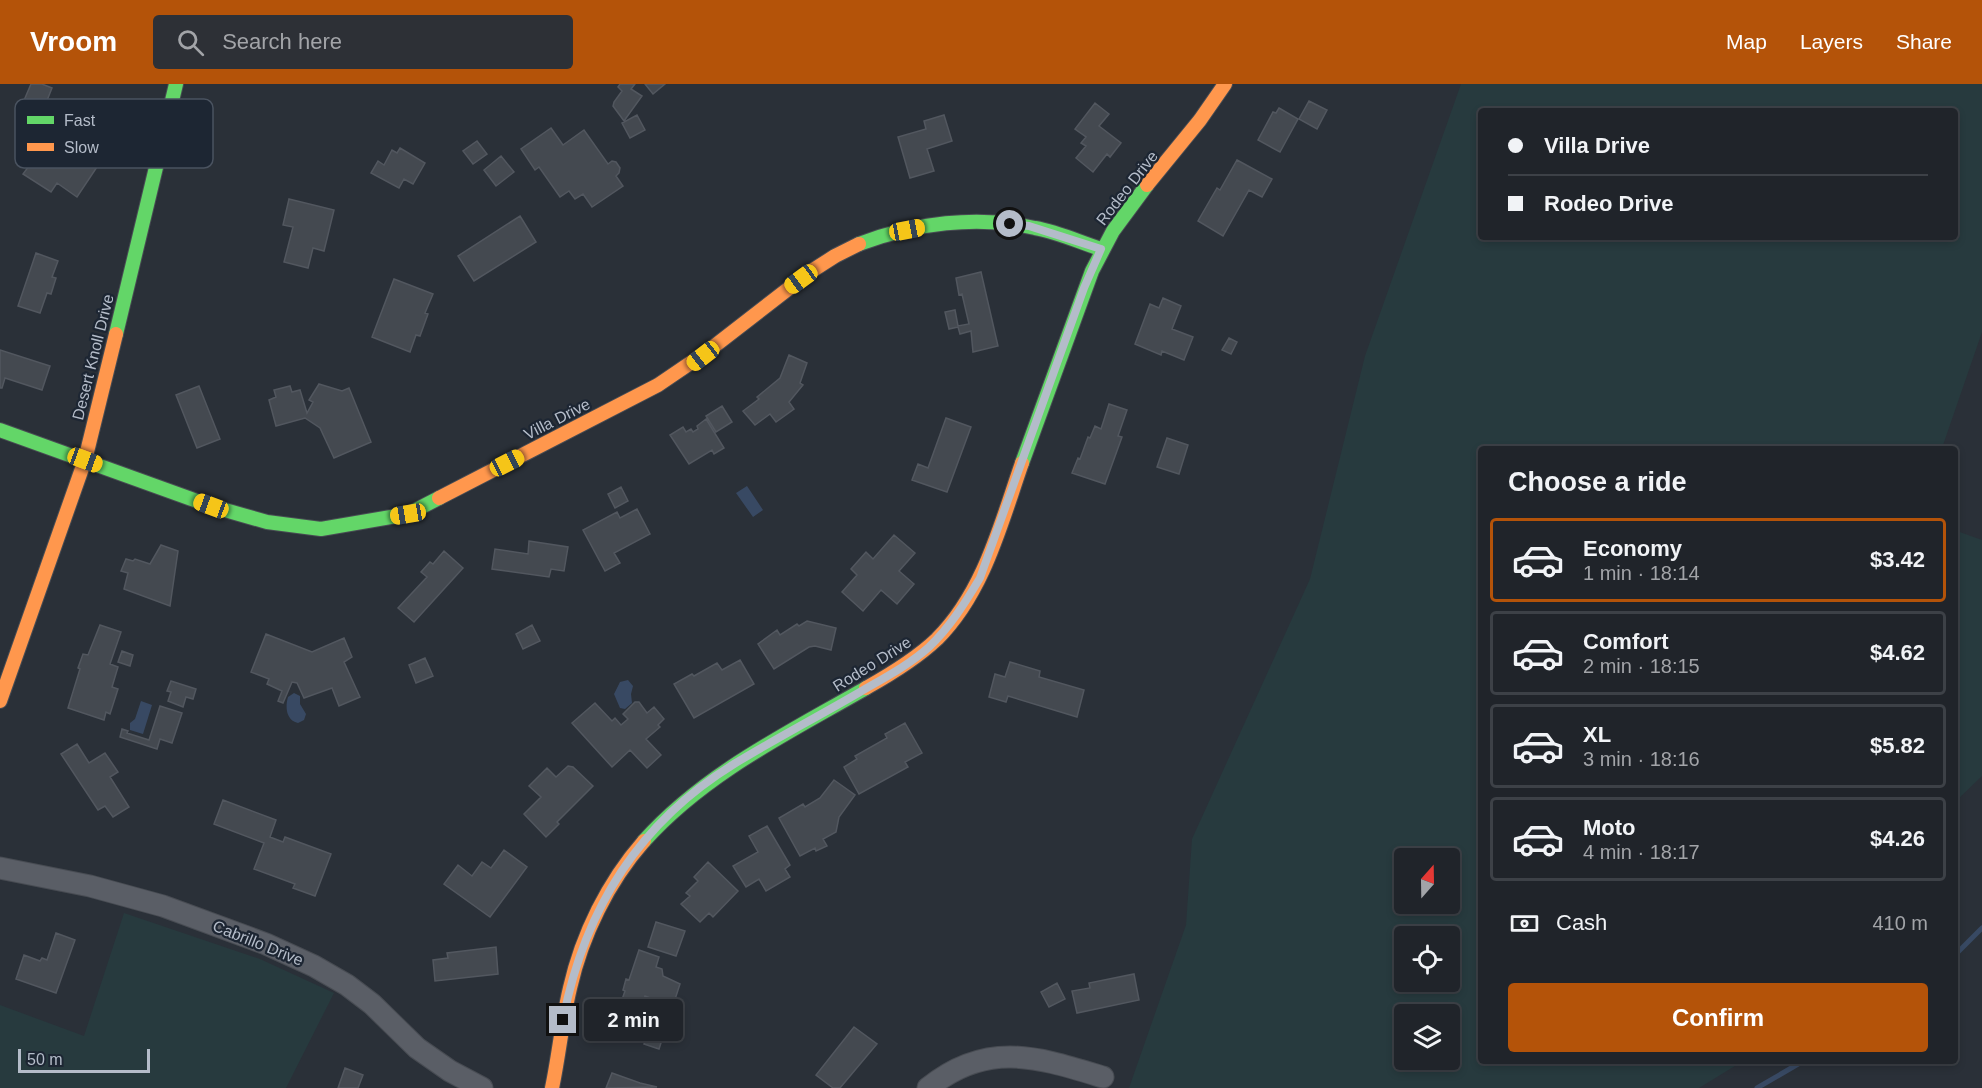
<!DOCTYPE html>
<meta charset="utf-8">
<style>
body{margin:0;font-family:Arial,sans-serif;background:#2d3036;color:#f1f3f6;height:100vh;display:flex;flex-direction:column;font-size:22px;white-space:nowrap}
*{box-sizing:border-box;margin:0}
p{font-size:20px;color:#a2a4a8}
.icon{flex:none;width:33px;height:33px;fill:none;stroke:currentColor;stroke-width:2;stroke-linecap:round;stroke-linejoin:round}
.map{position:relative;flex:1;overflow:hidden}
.details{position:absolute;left:1478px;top:362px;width:480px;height:618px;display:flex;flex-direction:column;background:#20242a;border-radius:6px;box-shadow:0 3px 9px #0003,0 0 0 2px #3d4147}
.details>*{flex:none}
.banner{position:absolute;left:1478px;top:24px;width:480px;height:132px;border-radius:6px;box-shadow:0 3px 9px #0003,0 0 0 2px #3d4147;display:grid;align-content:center;height:132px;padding:0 30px;background:#20242a}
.needle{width:39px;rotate:20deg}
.fabs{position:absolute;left:1394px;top:764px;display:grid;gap:12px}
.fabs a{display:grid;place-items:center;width:66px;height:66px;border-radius:6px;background:#20242a;box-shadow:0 3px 9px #0003,0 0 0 2px #3d4147;font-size:30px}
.scale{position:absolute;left:18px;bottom:15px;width:132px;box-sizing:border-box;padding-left:6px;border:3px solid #b4bcc9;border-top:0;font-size:16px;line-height:21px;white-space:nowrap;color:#b4bcc9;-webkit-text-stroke:4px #1d2633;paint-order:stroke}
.end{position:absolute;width:27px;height:27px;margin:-14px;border:8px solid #b4bcc9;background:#111;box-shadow:0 0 0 3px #111}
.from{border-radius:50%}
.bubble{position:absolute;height:42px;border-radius:6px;background:#20242a;box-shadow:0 3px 9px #0003,0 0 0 2px #3d4147;font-size:20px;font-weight:800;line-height:42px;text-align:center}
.car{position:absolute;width:18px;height:36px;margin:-18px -9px;border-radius:8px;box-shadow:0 0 4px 2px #0007;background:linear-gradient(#f5c518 24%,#345 0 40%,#f5c518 0 76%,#345 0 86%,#f5c518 0)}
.banner b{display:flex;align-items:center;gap:21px;height:57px;font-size:22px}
.banner b+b{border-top:2px solid #3d4147}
.banner i{width:15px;height:15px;background:#f1f3f6}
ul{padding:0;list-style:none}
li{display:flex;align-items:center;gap:18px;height:84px;margin:0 12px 9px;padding:0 18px;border:3px solid #3d4147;border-radius:6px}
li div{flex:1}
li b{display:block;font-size:22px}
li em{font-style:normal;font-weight:800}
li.current{border-color:#b45309}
li>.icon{width:54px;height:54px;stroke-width:1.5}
h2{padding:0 30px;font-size:27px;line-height:72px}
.pay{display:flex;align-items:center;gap:15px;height:66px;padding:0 30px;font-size:22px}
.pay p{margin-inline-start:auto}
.cta{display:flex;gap:12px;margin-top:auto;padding:12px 30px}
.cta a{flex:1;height:69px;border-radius:6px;background:#b45309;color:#fff;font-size:24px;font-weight:800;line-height:69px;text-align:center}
header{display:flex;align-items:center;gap:36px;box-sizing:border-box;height:84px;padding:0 30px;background:#b45309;color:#fff}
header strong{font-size:28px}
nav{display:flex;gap:33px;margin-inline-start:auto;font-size:21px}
.search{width:420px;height:54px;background:#2d3036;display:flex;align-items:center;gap:15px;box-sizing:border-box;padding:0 21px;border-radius:6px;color:#a2a4a8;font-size:22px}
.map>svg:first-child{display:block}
</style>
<header>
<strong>Vroom</strong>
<div class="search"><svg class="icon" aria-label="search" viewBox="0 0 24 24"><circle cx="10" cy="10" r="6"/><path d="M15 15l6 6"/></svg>Search here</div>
<nav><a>Map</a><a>Layers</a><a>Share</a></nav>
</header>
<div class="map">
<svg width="1982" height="1004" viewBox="0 0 1982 1004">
<rect width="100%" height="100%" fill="#2a3038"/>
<path fill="#273a3e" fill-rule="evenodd" d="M1461 0H1982V248L1942 364H1480V976L1743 977 1699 1004H1129L1186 841 1192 755 1310 495 1365 272ZM1480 27H1954V153H1480ZM1404 774H1449V819H1404ZM1404 852H1449V897H1404ZM1404 930H1449V975H1404Z
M1954 446 1982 456V692L1955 718Z
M124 829 260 875 334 909 286 1004H0V921L84 952Z"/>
<path fill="#384963" d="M747 402 763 426 753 433 736 409Z
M628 596 633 602 631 610 632 619 625 625 620 624 614 610 620 598Z
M294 609 300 612V620L306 630 304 636 298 639C286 636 285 623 288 613Z
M141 617 152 621 143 650 130 646V639L135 635Z"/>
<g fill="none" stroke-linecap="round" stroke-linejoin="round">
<path stroke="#384963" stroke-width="5" d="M1954 872 1982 844
M1757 1004 1805 976"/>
</g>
<path fill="#444950" stroke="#52575f" stroke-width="1.5" d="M31 0H42L52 4 42 29 22 21Z
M620 0H635L631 5 642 12 624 37 613 22 614 18 622 7 618 3Z
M645 0H665L653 10Z
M1309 17 1327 26 1317 45 1299 35Z
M1095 19 1109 30 1099 42 1121 59 1110 73 1107 70 1093 88 1076 74 1086 62 1081 59 1086 53 1075 45Z
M1279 24 1298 35 1280 68 1258 56 1273 28 1276 29Z
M637 31 645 46 630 54 622 39Z
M944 31 952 57 927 65 934 87 910 94 898 53 926 45 924 37Z
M551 44 563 61 584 46 608 80 612 77 616 78 620 84 619 89 616 92 623 102 592 123 583 110 575 115 569 107 560 113 539 83 535 86 521 65Z
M30 52 60 72 58 75 70 83 78 71 97 83 77 113 57 99 51 108 23 90 29 82 16 73Z
M477 57 487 70 473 80 463 67Z
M400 64 425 79 413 100 404 95 399 104 371 89 378 77 384 81 392 66 397 69Z
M501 72 514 88 496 102 484 86Z
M1237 76 1272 95 1262 113 1249 106 1223 152 1198 137 1217 104 1220 106Z
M289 115 334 126 324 167 313 164 308 184 284 178 293 143 283 141Z
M520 132 536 158 474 197 458 172Z
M36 169 58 177 52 193 56 194 51 210 47 209 40 229 18 222Z
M981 188 998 262 973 268 971 247 960 250 958 243 949 245 945 228 955 226 958 242 969 240 962 210 959 211 956 194Z
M394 195 433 210 425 229 428 230 420 252 416 251 410 268 372 253Z
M1163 214 1181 222 1172 245 1193 253 1184 276 1162 267 1161 271 1135 260 1150 220 1159 224Z
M1229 254 1237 258 1231 270 1222 266Z
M0 266 50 282 42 306 5 294 2 304H0Z
M789 271 807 279 800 299 803 301 789 318 794 325 776 338 770 330 755 341 743 327 759 315 757 313 780 294Z
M319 300 342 307 349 304 371 358 334 374 320 344 305 334 276 342 269 316 276 313 274 306 290 302 292 308 300 306 307 329 313 318 309 316Z
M199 302 220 355 197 364 176 311Z
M1109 320 1127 326 1118 352 1122 353 1105 400 1072 389 1078 374 1080 375 1088 353 1090 354 1095 342 1101 345Z
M722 322 732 338 716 348 706 332Z
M946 334 971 343 947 408 912 396 918 380 928 384Z
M706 335 724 364 714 370 712 366 689 380 670 351 683 343 686 348 691 345 693 348 698 345 697 342Z
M1167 354 1188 361 1179 390 1157 383Z
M621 403 628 417 615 424 608 410Z
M637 425 650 450 614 469 620 479 605 487 583 446 617 428 620 434Z
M894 451 915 469 899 487 914 500 897 520 881 506 863 527 842 508 857 491 851 485 866 468 873 475Z
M529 457 568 463 564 487 551 485 549 493 492 485 495 465 528 470Z
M161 461 178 467 170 522 124 505 128 489 121 487 126 475 133 477 135 475 150 480Z
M444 467 463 484 414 538 398 524 427 493 421 488 430 478 433 480Z
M807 537 836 544 831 566 815 562 809 563 774 585 758 560 777 546 780 551 797 540 799 542Z
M100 541 121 548 110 580 118 583 112 603 118 605 110 630 106 628 104 636 68 624 80 585 78 584 83 570 88 571Z
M532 541 540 557 523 565 516 550Z
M266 550 312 568 344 554 352 573 344 578 360 613 339 622 332 604 304 614 297 599 292 598 283 619 278 617 282 607 267 600 269 595 251 588Z
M122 567 133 571 130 582 118 578Z
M425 574 433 592 416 599 409 581Z
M740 576 754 600 694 634 674 600 692 590 694 592 717 579 722 586Z
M1010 578 1040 587 1039 593 1084 606 1077 633 1008 612 1006 618 989 613 995 590 1005 593Z
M171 597 196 605 193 615 186 613 183 623 168 617 171 608 167 607Z
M635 618H639L647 629 654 623 664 635 658 641 660 643 646 655 661 671 647 684 630 666 612 683 572 639 595 619 612 637 615 634 621 641 628 635 623 630Z
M160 622 182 629 172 659 160 655 157 665 120 653 122 645 128 647 127 649 149 656Z
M905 639 922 669 905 678 908 683 859 710 844 683 857 675 855 672 887 654 885 650Z
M77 660 89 679 105 669 118 688 110 693 129 723 113 733 105 722 98 726 61 670Z
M568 682 573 683 593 702 557 738 559 740 546 753 524 730 541 713 529 702 547 684 556 693Z
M834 696 855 711 839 733 836 748 823 755 827 762 816 767 815 764 800 772 779 734 803 720 805 723 820 714Z
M223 716 276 736 270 753 283 758 285 753 331 770 315 812 293 804 295 800 254 785 264 759 214 740Z
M767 742 790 781 785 785 790 793 766 807 759 795 746 803 733 782 758 768 749 752Z
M504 766 527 783 490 833 444 800 458 781 472 792 482 778 491 784Z
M708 778 738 807 713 833 709 829 700 838 681 820 690 812 686 809 698 797 694 793Z
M656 838 685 847 676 872 648 863Z
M56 849 75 856 56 909 16 895 24 871 40 877 42 874 47 876Z
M496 863 498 890 435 897 433 876 448 874 447 869Z
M639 866 659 873 656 883 662 885 663 892 680 900 659 965 644 960 658 917 645 912 639 931 619 924 625 907 623 906 626 895 629 896Z
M1134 890 1139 916 1077 929 1072 907 1090 904 1089 899Z
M1057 899 1065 915 1049 923 1041 908Z
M854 943 877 960 840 1004H833L816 991Z
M345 984 363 991 358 1004H338Z
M612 989 640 999 657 1003 606 1004Z"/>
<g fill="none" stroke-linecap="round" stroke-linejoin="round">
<defs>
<path id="street" d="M0 784 90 802 163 822 266 860 314 882 347 901 372 920 417 964 450 987 482 1004
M928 1004C987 956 1037 973 1103 993"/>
<path id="fast" d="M859 160C914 139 977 131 1035 144 1058 148 1079 158 1101 165
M116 250 176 0
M0 346 211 422 267 438 321 445 408 430 439 414
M1022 379 1092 187 1113 147 1147 101
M644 757C705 689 788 649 866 604"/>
<path id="slow" d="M1147 101 1200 36 1225 0
M439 414 658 301 708 267 810 188 835 172 859 160
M866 604C891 590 916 575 937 555 984 508 1001 439 1022 379
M0 617 85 376 116 250
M552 1004C559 971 562 937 570 904 582 851 608 798 644 757"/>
</defs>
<use href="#street" stroke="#484c53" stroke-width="23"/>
<use href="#fast" stroke="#484c53" stroke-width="16"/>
<use href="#slow" stroke="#484c53" stroke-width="16"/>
<use href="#street" stroke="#5a5e66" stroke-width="21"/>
<use href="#fast" stroke="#63d668" stroke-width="14"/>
<use href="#slow" stroke="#ff974d" stroke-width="14"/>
</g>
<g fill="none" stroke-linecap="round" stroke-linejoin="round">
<path stroke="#b4bcc9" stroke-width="8" d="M563 936C584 826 638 739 734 680 775 655 819 632 860 608 884 594 909 581 929 563 950 543 965 519 980 494L1084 204 1101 165 1029 142 1010 140"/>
</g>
<g text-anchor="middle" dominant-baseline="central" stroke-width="4.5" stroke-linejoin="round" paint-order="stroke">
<g font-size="16" fill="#b4bcc9" stroke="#1d2633">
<text transform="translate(1127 104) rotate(-52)">Rodeo Drive</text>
<text transform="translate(93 273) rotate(-76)">Desert Knoll Drive</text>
<text transform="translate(557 335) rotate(-27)">Villa Drive</text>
<text transform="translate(872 580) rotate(-32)">Rodeo Drive</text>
<text transform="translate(258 859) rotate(22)">Cabrillo Drive</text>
</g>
</g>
<rect x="15" y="15" width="198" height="69" rx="9" fill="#1d2633" stroke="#4a5360" stroke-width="1.5"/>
<rect x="27" y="32" width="27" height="8" fill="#63d668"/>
<rect x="27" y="59" width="27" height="8" fill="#ff974d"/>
<g font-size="16" fill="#b4bcc9">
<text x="64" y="42">Fast</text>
<text x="64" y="69">Slow</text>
</g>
</svg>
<div class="fabs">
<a><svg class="needle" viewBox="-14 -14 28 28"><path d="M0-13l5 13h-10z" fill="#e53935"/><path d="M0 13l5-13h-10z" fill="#a2a4a8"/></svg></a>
<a><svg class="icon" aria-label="locate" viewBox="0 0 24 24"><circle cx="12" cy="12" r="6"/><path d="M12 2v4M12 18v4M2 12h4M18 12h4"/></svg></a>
<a><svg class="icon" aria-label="layers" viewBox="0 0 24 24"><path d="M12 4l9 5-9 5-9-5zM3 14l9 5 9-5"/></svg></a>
</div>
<div class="scale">50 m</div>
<i class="end from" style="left:1010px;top:140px"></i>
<i class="end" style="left:563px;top:936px"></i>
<div class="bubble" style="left:584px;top:915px;width:99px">2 min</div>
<i class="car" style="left:907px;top:146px;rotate:79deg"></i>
<i class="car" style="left:801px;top:195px;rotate:234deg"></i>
<i class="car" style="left:703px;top:272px;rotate:232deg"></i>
<i class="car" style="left:85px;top:376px;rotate:110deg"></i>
<i class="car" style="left:507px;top:379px;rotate:63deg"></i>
<i class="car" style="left:211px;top:422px;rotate:290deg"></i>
<i class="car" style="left:408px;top:430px;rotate:260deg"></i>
<div class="banner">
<b><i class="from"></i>Villa Drive</b>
<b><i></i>Rodeo Drive</b>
</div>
<section class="details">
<h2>Choose a ride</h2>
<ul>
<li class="current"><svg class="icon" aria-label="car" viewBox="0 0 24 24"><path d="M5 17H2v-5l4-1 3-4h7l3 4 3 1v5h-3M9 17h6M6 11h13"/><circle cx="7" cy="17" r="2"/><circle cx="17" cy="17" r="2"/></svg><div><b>Economy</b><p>1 min · 18:14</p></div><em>$3.42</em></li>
<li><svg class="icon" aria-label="car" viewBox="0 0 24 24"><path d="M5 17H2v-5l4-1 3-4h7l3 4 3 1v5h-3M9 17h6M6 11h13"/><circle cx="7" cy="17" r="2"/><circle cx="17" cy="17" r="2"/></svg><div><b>Comfort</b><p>2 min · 18:15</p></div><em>$4.62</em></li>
<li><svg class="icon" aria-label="car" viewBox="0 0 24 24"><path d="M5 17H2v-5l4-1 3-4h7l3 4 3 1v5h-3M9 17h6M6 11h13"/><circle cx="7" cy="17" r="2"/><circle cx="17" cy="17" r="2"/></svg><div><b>XL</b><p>3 min · 18:16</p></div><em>$5.82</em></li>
<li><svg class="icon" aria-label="car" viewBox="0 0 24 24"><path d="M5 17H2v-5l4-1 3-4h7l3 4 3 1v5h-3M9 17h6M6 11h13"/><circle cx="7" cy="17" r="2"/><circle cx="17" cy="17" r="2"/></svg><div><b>Moto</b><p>4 min · 18:17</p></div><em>$4.26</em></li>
</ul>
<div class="pay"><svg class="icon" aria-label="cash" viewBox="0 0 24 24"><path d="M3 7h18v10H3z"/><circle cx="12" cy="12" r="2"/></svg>Cash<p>410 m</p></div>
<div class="cta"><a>Confirm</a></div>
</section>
</div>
